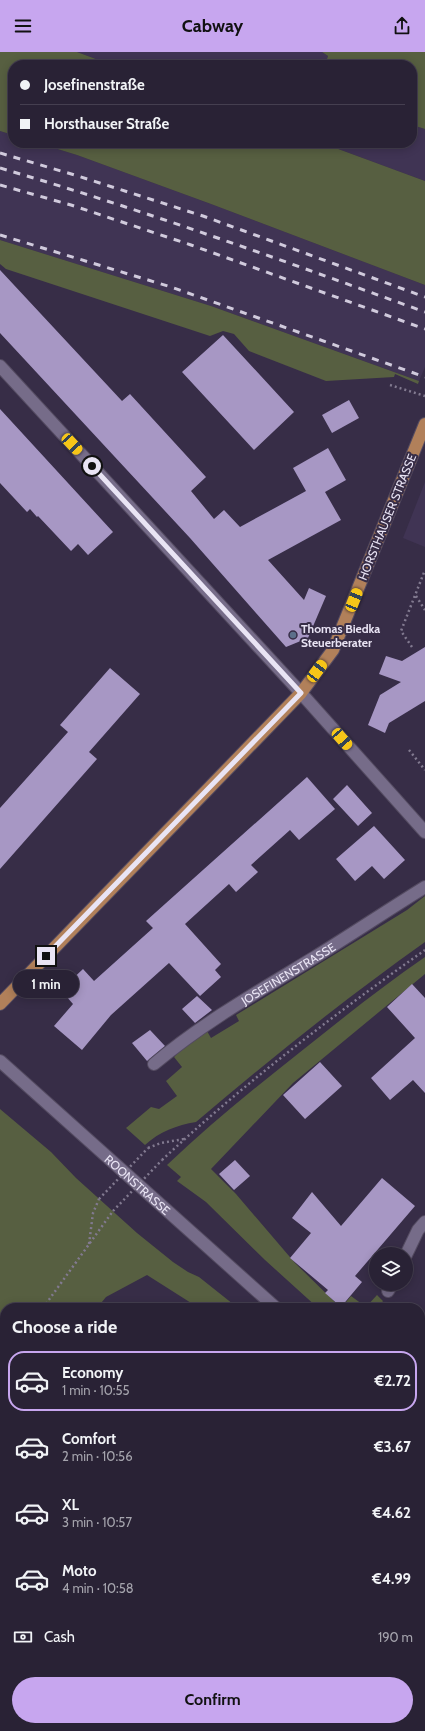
<!DOCTYPE html>
<meta charset="utf-8">
<style>
body{margin:0;font-family:Cabin,sans-serif;background:#352f41;color:#f1f3f6;height:100vh;display:flex;flex-direction:column;font-size:15px;white-space:nowrap}
*{box-sizing:border-box;margin:0}
p{font-size:13px;color:#a5a4ad}
.icon{flex:none;width:22px;height:22px;fill:none;stroke:currentColor;stroke-width:2;stroke-linecap:round;stroke-linejoin:round}
.map{position:relative;flex:1;overflow:hidden}
.details{position:absolute;left:0px;top:1251px;width:425px;height:428px;display:flex;flex-direction:column;background:#292235;border-radius:16px 16px 0 0;box-shadow:0 2px 10px #0003,0 0 0 1px #453f50}
.details>*{flex:none}
.top-card{position:absolute;left:8px;top:8px;width:409px;height:88px;border-radius:16px;box-shadow:0 2px 10px #0003,0 0 0 1px #453f50;display:grid;align-content:center;height:88px;padding:0 12px;background:#292235}
.buttons{position:absolute;left:369px;top:1195px;display:grid;gap:8px}
.buttons a{display:grid;place-items:center;width:44px;height:44px;border-radius:50%;background:#292235;box-shadow:0 2px 10px #0003,0 0 0 1px #453f50;font-size:20px}
.end{position:absolute;width:18px;height:18px;margin:-9px;border:5px solid #e9e4f4;background:#111;box-shadow:0 0 0 2px #111}
.from{border-radius:50%}
.bubble{position:absolute;height:28px;border-radius:14px;background:#292235;box-shadow:0 2px 10px #0003,0 0 0 1px #453f50;font-size:13px;font-weight:800;line-height:28px;text-align:center}
.car{position:absolute;width:12px;height:24px;margin:-12px -6px;border-radius:5px;box-shadow:0 0 3px 1px #0007;background:linear-gradient(#f5c518 24%,#345 0 40%,#f5c518 0 76%,#345 0 86%,#f5c518 0)}
.top-card b{display:flex;align-items:center;gap:14px;height:38px;font-size:15px}
.top-card b+b{border-top:1px solid #453f50}
.top-card i{width:10px;height:10px;background:#f1f3f6}
ul{padding:0;list-style:none}
li{display:flex;align-items:center;gap:12px;height:60px;margin:0 8px 6px;padding:0 4px;border:2px solid transparent;border-radius:16px}
li div{flex:1}
li b{display:block;font-size:15px}
li em{font-style:normal;font-weight:800}
li.current{border-color:#c7a6ef}
li>.icon{width:36px;height:36px;stroke-width:1.5}
h2{padding:0 12px;font-size:18px;line-height:48px}
.pay{display:flex;align-items:center;gap:10px;height:44px;padding:0 12px;font-size:15px}
.pay p{margin-inline-start:auto}
.button{display:flex;gap:8px;margin-top:auto;padding:8px 12px}
.button a{flex:1;height:46px;border-radius:24px;background:#c7a6ef;color:#111;font-size:16px;font-weight:800;line-height:46px;text-align:center}
header{display:flex;justify-content:space-between;align-items:center;height:52px;padding:0 12px;background:#c7a6ef;color:#111;font-size:18px;font-weight:800}
.map>svg:first-child{display:block}
</style>
<header><svg class="icon" aria-label="menu" viewBox="0 0 24 24"><path d="M4 6h16M4 12h16M4 18h16"/></svg>Cabway<svg class="icon" aria-label="share" viewBox="0 0 24 24"><path d="M12 15V3M7 8l5-5 5 5M5 13v7h14v-7"/></svg></header>
<div class="map">
<svg width="425" height="1679" viewBox="0 0 425 1679">
<rect width="100%" height="100%" fill="#372d47"/>
<path fill="#403454" d="M77 0H322L328 4 325 13H112Z
M412 73 425 77V129L322 91H412Z
M0 79 13 83V91H38L77 103 211 152 425 233V315L419 329 211 254 0 188Z
M425 430V495L403 486Z"/>
<path fill="#575f41" d="M0 0H77L112 13H13V83L0 79Z
M322 0H425V77L412 73V13H325L328 4Z
M38 91H322L425 129V233L211 152 77 103Z
M0 188 211 254 419 329 418 332 395 322 394 325 326 329 249 299 234 282 223 279 210 284 6 217 0 212Z
M425 844V890C346 946 270 1007 196 1070 177 1073 159 1080 145 1093L126 1076 151 1055 159 1057 177 1044 166 1029 182 1015 174 1005 188 992 207 979 211 986 239 969 236 963 407 858Z
M425 905V922L293 1031 211 1117 236 1142 295 1211 341 1256H318L265 1208 206 1150 177 1129 181 1125 167 1113C211 1071 257 1034 304 997 344 965 383 934 425 905Z
M0 1057 51 1100 76 1126 137 1181 173 1210 188 1220 199 1225 238 1256H199L147 1223 106 1245 97 1256H5V1410L0 1419Z
M377 1243 383 1249 378 1256H341L351 1244 366 1255Z"/>
<path fill="#a797c4" d="M0 218 122 349 130 342 206 425 191 439 214 467 224 458 240 475 306 439 293 416 328 396 346 428 325 440 341 468 268 508 304 548 309 536 326 544 308 586 286 595 190 486 0 281Z
M223 283 294 360 254 398 182 320Z
M349 348 359 366 332 381 322 363Z
M0 357 113 480 88 503 78 492 71 499 38 464 37 465 30 457 27 460 0 431Z
M425 595V649L389 671 385 681 368 673 380 643 401 630 379 622 386 604 402 609Z
M110 616 140 642 89 700 97 707 0 817V756L68 680 60 673Z
M307 725 335 757 299 788 290 778 251 813 258 820 236 840 229 832 185 872 221 912 215 918 221 925 200 944 169 911 111 963 82 998 54 974 73 952 66 944V933L83 917 94 929 153 876 146 869Z
M347 733 372 761 358 774 333 747Z
M374 774 405 808 384 827 372 814 355 829 336 807Z
M412 932 425 946V1041L413 1028 390 1048 371 1026 415 986 387 955Z
M197 944 212 958 195 971 182 957Z
M150 978 165 994 147 1009 132 991Z
M320 1010 342 1034 305 1067 283 1043Z
M235 1108 250 1124 234 1138 219 1122Z
M382 1126 415 1154 355 1224 362 1230 341 1255 325 1241 328 1238 290 1206 311 1181 292 1166 312 1140 341 1174Z"/>
<g fill="none" stroke-linecap="round" stroke-linejoin="round">
<defs>
<g id="minor">
<path d="M0 314 301 641 425 780"/>
<path id="s1" d="M0 1009 276 1256"/>
<path id="s2" d="M154 1012C204 970 259 939 315 905 352 882 388 858 425 835"/>
<path d="M406 1203 418 1178 425 1170"/>
<path d="M388 1239 392 1232"/>
<path d="M420 1384 425 1388"/>
<path d="M95 1674 101 1679"/>
<path d="M147 1674 148 1679"/>
<path d="M249 1674 256 1679"/>
</g>
<path id="major" d="M0 952 301 641 333 598 425 372"/>
</defs>
<use href="#minor" stroke="#544b61" stroke-width="14"/>
<use href="#major" stroke="#544b61" stroke-width="14"/>
<path stroke="#827a90" stroke-width="2.5" stroke-dasharray="2 3" stroke-linecap="butt" d="M390 333 425 344
M416 544 425 558
M412 595 401 579 425 518
M409 698 425 718
M148 1096 161 1091 184 1087
M162 1108C243 1032 335 962 425 898
M89 1192 93 1161 99 1147
M43 1256 113 1159
M0 1326 5 1318"/>
<use href="#minor" stroke="#766c89" stroke-width="12"/>
<use href="#major" stroke="#b1805a" stroke-width="12"/>
<path stroke="#d0cadc" stroke-width="3" stroke-dasharray="7 7" stroke-linecap="butt" d="M0 101 78 124 203 164 425 245
M0 116C144 158 284 209 425 260
M0 133 71 153 191 193 425 277
M0 183 171 235 425 325"/>
<path stroke="#827a90" stroke-width="2.5" stroke-dasharray="2 3" stroke-linecap="butt" d="M99 1147 148 1096
M113 1159 162 1108"/>
</g>
<g fill="none" stroke-linecap="round" stroke-linejoin="round">
<path stroke="#e9e4f4" stroke-width="5" d="M46 904 301 641 92 414"/>
</g>
<circle fill="#5c6f8a" stroke="#372d47" stroke-width="1.5" cx="293" cy="583" r="4"/>
<g text-anchor="middle" dominant-baseline="central" stroke-width="4" stroke-linejoin="round" paint-order="stroke">
<g font-size="12" fill="#e9e4f4" stroke="#372d47">
<text transform="translate(387 465) rotate(-68)">HORSTHAUSER STRASSE</text>
<text stroke="none"><textPath href="#s2" startOffset="162">JOSEFINENSTRASSE</textPath></text>
<text stroke="none"><textPath href="#s1" startOffset="185">ROONSTRASSE</textPath></text>
</g>
<g font-size="12" font-weight="bold" fill="#e9e4f4" stroke="#372d47" text-anchor="start">
<text x="301" y="576">Thomas Biedka<tspan x="301" dy="14">Steuerberater</tspan></text>
</g>
</g>
</svg>
<div class="buttons">
<a><svg class="icon" aria-label="layers" viewBox="0 0 24 24"><path d="M12 4l9 5-9 5-9-5zM3 14l9 5 9-5"/></svg></a>
</div>
<i class="end from" style="left:92px;top:414px"></i>
<i class="end" style="left:46px;top:904px"></i>
<div class="bubble" style="left:13px;top:918px;width:66px">1 min</div>
<i class="car" style="left:72px;top:392px;rotate:137deg"></i>
<i class="car" style="left:354px;top:548px;rotate:22deg"></i>
<i class="car" style="left:317px;top:619px;rotate:37deg"></i>
<i class="car" style="left:342px;top:687px;rotate:139deg"></i>
<div class="top-card">
<b><i class="from"></i>Josefinenstraße</b>
<b><i></i>Horsthauser Straße</b>
</div>
<section class="details">
<h2>Choose a ride</h2>
<ul>
<li class="current"><svg class="icon" aria-label="car" viewBox="0 0 24 24"><path d="M5 17H2v-5l4-1 3-4h7l3 4 3 1v5h-3M9 17h6M6 11h13"/><circle cx="7" cy="17" r="2"/><circle cx="17" cy="17" r="2"/></svg><div><b>Economy</b><p>1 min · 10:55</p></div><em>€2.72</em></li>
<li><svg class="icon" aria-label="car" viewBox="0 0 24 24"><path d="M5 17H2v-5l4-1 3-4h7l3 4 3 1v5h-3M9 17h6M6 11h13"/><circle cx="7" cy="17" r="2"/><circle cx="17" cy="17" r="2"/></svg><div><b>Comfort</b><p>2 min · 10:56</p></div><em>€3.67</em></li>
<li><svg class="icon" aria-label="car" viewBox="0 0 24 24"><path d="M5 17H2v-5l4-1 3-4h7l3 4 3 1v5h-3M9 17h6M6 11h13"/><circle cx="7" cy="17" r="2"/><circle cx="17" cy="17" r="2"/></svg><div><b>XL</b><p>3 min · 10:57</p></div><em>€4.62</em></li>
<li><svg class="icon" aria-label="car" viewBox="0 0 24 24"><path d="M5 17H2v-5l4-1 3-4h7l3 4 3 1v5h-3M9 17h6M6 11h13"/><circle cx="7" cy="17" r="2"/><circle cx="17" cy="17" r="2"/></svg><div><b>Moto</b><p>4 min · 10:58</p></div><em>€4.99</em></li>
</ul>
<div class="pay"><svg class="icon" aria-label="cash" viewBox="0 0 24 24"><path d="M3 7h18v10H3z"/><circle cx="12" cy="12" r="2"/></svg>Cash<p>190 m</p></div>
<div class="button"><a>Confirm</a></div>
</section>
</div>
